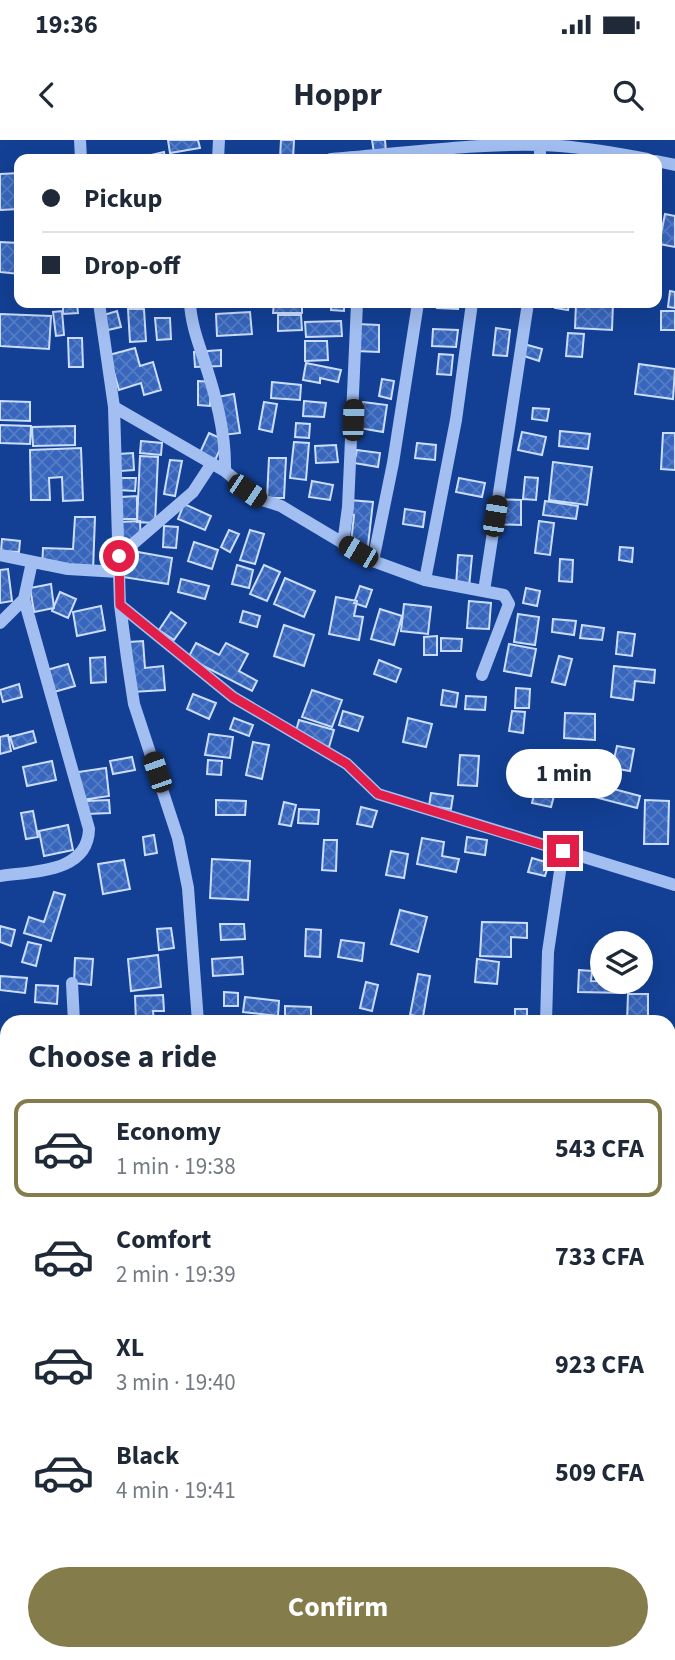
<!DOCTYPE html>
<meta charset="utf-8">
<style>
body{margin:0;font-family:"Source Sans 3",sans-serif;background:#f6f6f7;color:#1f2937;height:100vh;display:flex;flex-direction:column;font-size:26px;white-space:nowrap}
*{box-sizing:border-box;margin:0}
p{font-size:23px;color:#747a83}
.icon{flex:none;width:38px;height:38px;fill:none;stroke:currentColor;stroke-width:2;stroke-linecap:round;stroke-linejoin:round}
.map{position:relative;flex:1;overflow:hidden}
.details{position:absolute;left:0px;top:875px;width:676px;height:646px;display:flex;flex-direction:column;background:#fff;border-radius:21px 21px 0 0;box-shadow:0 7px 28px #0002}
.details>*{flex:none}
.banner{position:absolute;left:14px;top:14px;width:648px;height:154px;border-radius:14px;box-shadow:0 7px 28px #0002;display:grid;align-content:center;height:154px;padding:0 28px;background:#fff}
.controls{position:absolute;left:590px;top:791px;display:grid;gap:14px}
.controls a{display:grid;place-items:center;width:63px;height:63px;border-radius:50%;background:#fff;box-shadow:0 7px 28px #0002;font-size:35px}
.end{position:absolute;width:32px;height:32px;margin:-16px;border:9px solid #e11d48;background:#fff;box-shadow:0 0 0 4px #fff}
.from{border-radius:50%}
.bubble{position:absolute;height:49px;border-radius:24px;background:#fff;box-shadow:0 7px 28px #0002;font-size:23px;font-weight:700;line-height:49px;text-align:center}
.car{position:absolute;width:21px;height:42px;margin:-21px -10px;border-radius:9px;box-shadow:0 0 5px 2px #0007;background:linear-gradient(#222 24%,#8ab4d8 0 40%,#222 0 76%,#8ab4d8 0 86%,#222 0)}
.banner b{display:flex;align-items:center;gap:24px;height:66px;font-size:26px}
.banner b+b{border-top:2px solid #e0e1e3}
.banner i{width:18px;height:18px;background:#1f2937}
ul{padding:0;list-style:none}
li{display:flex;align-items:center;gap:21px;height:98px;margin:0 14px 10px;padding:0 14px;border:4px solid transparent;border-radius:14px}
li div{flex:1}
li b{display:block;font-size:26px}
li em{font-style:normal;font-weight:700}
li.on{border-color:#847c4b}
li>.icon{width:63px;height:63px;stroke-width:1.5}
h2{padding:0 28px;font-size:32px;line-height:84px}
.cta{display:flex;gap:14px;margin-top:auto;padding:14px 28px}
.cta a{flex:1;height:80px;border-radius:42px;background:#847c4b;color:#fff;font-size:28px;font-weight:700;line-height:80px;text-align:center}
.status{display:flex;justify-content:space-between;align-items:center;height:49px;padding:0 35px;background:#fff;direction:ltr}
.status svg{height:19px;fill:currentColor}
header{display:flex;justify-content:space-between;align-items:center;height:91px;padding:0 28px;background:#fff;font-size:32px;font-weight:700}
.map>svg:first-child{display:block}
</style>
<div class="status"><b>19:36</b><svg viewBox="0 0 49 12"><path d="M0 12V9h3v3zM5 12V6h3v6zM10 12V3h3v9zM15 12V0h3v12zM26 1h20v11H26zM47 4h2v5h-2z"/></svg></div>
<header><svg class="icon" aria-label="back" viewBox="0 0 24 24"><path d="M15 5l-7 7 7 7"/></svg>Hoppr<svg class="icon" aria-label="search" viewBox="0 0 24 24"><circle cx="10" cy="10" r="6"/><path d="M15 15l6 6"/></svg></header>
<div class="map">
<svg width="675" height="1520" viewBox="0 0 675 1520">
<defs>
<pattern id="building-cross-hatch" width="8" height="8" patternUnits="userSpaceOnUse" patternTransform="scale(1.75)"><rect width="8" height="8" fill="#3766bc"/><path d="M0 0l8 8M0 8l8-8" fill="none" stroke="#557dc6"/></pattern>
</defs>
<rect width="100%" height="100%" fill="#134095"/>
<path fill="url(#building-cross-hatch)" stroke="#cbddfd" stroke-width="2" d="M168 0H198L200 8 170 13Z
M281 0H294L293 19H280Z
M372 0H385L386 12 374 13Z
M164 12 165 19H144L143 17Z
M19 33V69L0 70V34Z
M665 74 675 76V107L659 104Z
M0 102 19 103V134L0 132Z
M670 151 675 152V168L668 167Z
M63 163H77L78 173 63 174Z
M274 163H302V173H273Z
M332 163H344V171L331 170Z
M438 163H458V169L437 168Z
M556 163H569L568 170 555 168Z
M576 163H613L612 190 575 188Z
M128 169H144L146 201 130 202Z
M62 171 64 195 56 196 53 172Z
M117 171 121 187 108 190 104 175Z
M661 171H675V190H661Z
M250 172 252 194 217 196 216 174Z
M0 174 51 176 49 209 0 206Z
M278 175H301L302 190 278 191Z
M155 178H170L171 199 157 200Z
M341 181 342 196 306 197 305 182Z
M357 184 379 185V212L356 211Z
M496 188 510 190 507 216 493 215Z
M433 189 458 190 456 207 432 206Z
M568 193 584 194 582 217 566 216Z
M68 198H82L83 227H69Z
M305 201H327L328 220 305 221Z
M524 204 542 209 539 221 521 215Z
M135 208 140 226 153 222 161 250 144 255 141 243 119 250 109 215Z
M221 210V226L195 227 194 212Z
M439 214 453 215 451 235 437 234Z
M306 223 341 230 338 242 320 238V243L303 240Z
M639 224 675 229 673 259 635 254Z
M382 239 394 241 391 259 379 256Z
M198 241 211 242 210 266 198 265Z
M272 242 301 245 300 260 271 258Z
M234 254 240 293 223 295 217 257Z
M0 261 30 262V281L0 280Z
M304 261 326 263 324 277 303 276Z
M264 262 277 264 272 292 259 289Z
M363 262 387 265 383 292 359 288Z
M533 268 549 269 547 281 532 279Z
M296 283 310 284 309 298 295 297Z
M0 285 31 286 30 304 0 303Z
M75 286V305L33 306 32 287Z
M560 291 590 294 588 309 559 306Z
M522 292 546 297 542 315 518 310Z
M209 293 224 300 214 323 198 317Z
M663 293H675V330L661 329Z
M141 301 162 303 161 315 140 313Z
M294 302 309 303 306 340 290 338Z
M417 303 436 305 435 320 415 318Z
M336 305 338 322 316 323 315 306Z
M81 308 83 360 63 361 62 337 49 338 50 360H31L30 310Z
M357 310 380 313 378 327 354 323Z
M133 313 134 330 120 331 118 314Z
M140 316 158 317 155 383 137 382Z
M269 318H286L284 358H267Z
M170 320 182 321 175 356 164 354Z
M553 322 592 327 587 365 549 360Z
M525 337 538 338 536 360 523 359Z
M119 338H136L135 351 118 350Z
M459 338 485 343 482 357 456 352Z
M312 341 333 345 330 360 309 357Z
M137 356V379H121V357Z
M491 359 521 360V385L490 384Z
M349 360 373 362 367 414 350 412 354 375 348 374Z
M545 361 578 366 576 379 543 375Z
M184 364 211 376 205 390 178 379Z
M405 369 425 372 423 387 403 384Z
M75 377H95L93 431 42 429 43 408 73 409Z
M140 381 141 403H121L120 382Z
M539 381 554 383 550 415 535 413Z
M164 386 178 387 176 408 163 407Z
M229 390 239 394 230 412 221 407Z
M250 390 264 394 255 424 240 420Z
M2 399 20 401 19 412 1 411Z
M194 402 218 410 212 429 188 421Z
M620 407 633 408 632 422 619 420Z
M138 412 172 418 168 444 123 437 126 423 136 424Z
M458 415 472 416 469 447 456 446Z
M560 419 573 420 572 442 559 441Z
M237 425 253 430 249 448 232 444Z
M264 425 280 432 267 461 250 454Z
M8 429 12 461 0 463V430Z
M285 438 315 451 304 477 274 464Z
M181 439 209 446 205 459 178 452Z
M51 444 54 468 34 472 30 448Z
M360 446 372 450 366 467 354 463Z
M526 448 540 451 537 466 523 463Z
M60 452 76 459 68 478 52 471Z
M336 457 357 461 354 476 363 477 359 500 329 494Z
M469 461 491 463 489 489 467 488Z
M404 464 431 467 428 494 401 491Z
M101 466 105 490 77 496 73 472Z
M380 469 402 476 394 505 371 499Z
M243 471 260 476 257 487 240 482Z
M171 472 186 483 174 500 159 490Z
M518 474 539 477 535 505 514 502Z
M553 479 576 481 574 495 552 492Z
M284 485 314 495 304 526 274 516Z
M582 485 604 488 602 500 580 498Z
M618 492 635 494 632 516 616 514Z
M437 496V515H424V497Z
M441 498 462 499 461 511H441Z
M143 501 145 528 163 526 165 550 132 552 129 502Z
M196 503 219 515 226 503 248 514 239 531 257 541 252 551 188 518Z
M509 504 536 509 531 536 504 531Z
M559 516 572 519 565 545 552 542Z
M105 517 106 542 91 543 90 518Z
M379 520 401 529 396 542 374 534Z
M68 524 75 546 54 552 47 530Z
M614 526 655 530 654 543 635 541 633 560 611 557Z
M19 544 22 557 3 562 0 550Z
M516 548 530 549 529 568H515Z
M312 550 342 560 332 587 302 577Z
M443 550 458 553 456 567 441 565Z
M193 554 216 563 209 579 187 569Z
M466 556 486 557 485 570 465 569Z
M343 571 363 577 358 591 339 585Z
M512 571 525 572 523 593 509 591Z
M565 573 595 574V600L564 598Z
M234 578 253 585 249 596 230 589Z
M408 578 432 584 426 607 403 602Z
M299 580 334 590 329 607 294 598Z
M33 591 36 602 14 609 10 597Z
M209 594 233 597 230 618 205 615Z
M8 595 11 611 0 614V597Z
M253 602 269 605 262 639 246 635Z
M617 606 634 609 630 631 612 628Z
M538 610 559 612 558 626 537 624Z
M460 615 479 616 477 646 458 645Z
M132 617 135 630 113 634 110 621Z
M208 620 222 621 221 635 207 634Z
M52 621 56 640 27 646 23 627Z
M523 626 534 627 532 644 521 643Z
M106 628 109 656 82 660 78 632Z
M540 628 560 633 551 667 532 663Z
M595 644 640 656 637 668 591 656Z
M431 653 453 656 451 669 429 666Z
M109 660 110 673 87 674 86 661Z
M216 660 246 661 245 675H216Z
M645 660 669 661 668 704H644Z
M284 662 296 665 291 686 279 684Z
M361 667 377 671 372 687 357 684Z
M299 669 319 670 318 684 298 683Z
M33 671 38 697 26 699 21 673Z
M68 685 73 710 44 716 39 691Z
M154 695 157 713 145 715 143 697Z
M467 697 487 700 485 715 465 712Z
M422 698 444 702 442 716 459 719 456 732 417 724Z
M324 700H337L336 731 322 730Z
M391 711 408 714 404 738 386 735Z
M532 718 549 723 545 736 528 732Z
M212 719 250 721 248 760 210 758Z
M124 720 130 749 103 754 98 724Z
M54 752 65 755 51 801 24 793 29 777 44 782Z
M400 770 427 777 418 812 391 804Z
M482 782 527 783V798L511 797V817L480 816Z
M220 784H244L245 799 221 800Z
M0 786 15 790 11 806 0 802Z
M171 788 174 808 159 810 157 789Z
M306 789 321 790 320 817 305 816Z
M341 800 364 803 362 821 338 817Z
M28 802 41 805 36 826 22 822Z
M158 815 161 847 131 851 128 819Z
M242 817 243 834 213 836 212 819Z
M75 818 93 819 91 845 74 843Z
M477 819 499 822 497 844 475 842Z
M579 830 592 831 591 841 625 842V853L578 852Z
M418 834 430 836 423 877 410 875Z
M0 836 27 838 25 853 0 850Z
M366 842 378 845 372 871 360 868Z
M36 845 58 846 57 864 35 862Z
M224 852 238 853V866H224Z
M628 854H648V882H627Z
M163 855 164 871H153L154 882H136L135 856Z
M245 857 279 861 278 876 243 872Z
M285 866 311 867V882H285Z
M515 869H527V882H515Z
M112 878V882H73V881Z
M668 994 675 995 674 1011 668 1010Z
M0 1112H7V1132H0Z
M675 1289V1353L668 1351V1305Z
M0 1303 6 1304V1319H0Z
M1 1378H7V1401H1Z
M0 1498H7V1514H24V1516L0 1515Z
M28 1514H50V1520H28Z
M144 1514H156L167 1517 166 1520H142Z
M175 1514H189L188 1520H174Z
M271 1514H297L296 1520H271Z
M321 1514H344L343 1520H321Z"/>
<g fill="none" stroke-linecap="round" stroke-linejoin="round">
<path stroke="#a3bff2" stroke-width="12" d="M80 0 81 19
M218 19 219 0
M331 19C401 14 471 3 541 5 577 6 612 12 647 19
M540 19V5
M656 21 675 25
M99 163 114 267 120 465 127 518 134 564 178 698 188 748 198 882
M190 163C191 182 197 199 203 217 215 253 226 292 225 331
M114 267 225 331 259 359 281 366 373 421 425 440 504 455 509 464 482 535
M343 404 348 367 357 163
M0 415 68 429 119 432
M119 416 193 352 212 323
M373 421 393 323 418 163
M425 440 456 280 472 163
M484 451 528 163
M24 459 32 422
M120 465 233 557 347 624 378 654 675 745
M0 483 24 459 89 689C88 733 33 731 0 736
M72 843 74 882
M546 882 548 812 563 711
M668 1102H675
M0 1187 2 1135
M668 1303 675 1286
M0 1456H7
M115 1520 118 1514
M231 1520V1514"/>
</g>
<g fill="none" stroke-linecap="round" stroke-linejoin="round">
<path stroke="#e11d48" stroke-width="9" d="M119 416 120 465 233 557 347 624 378 654 563 711"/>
</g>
</svg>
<div class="controls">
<a><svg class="icon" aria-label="layers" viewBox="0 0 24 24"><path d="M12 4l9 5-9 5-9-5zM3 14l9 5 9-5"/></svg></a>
</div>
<i class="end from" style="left:119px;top:416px"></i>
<i class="end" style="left:563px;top:711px"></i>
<div class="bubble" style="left:506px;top:609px;width:116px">1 min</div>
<i class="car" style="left:353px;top:280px;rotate:2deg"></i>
<i class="car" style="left:247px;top:351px;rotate:124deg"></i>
<i class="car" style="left:495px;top:376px;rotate:9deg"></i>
<i class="car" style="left:358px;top:412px;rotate:300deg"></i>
<i class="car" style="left:157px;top:632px;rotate:341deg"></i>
<div class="banner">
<b><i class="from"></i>Pickup</b>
<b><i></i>Drop-off</b>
</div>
<section class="details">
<h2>Choose a ride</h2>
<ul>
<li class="on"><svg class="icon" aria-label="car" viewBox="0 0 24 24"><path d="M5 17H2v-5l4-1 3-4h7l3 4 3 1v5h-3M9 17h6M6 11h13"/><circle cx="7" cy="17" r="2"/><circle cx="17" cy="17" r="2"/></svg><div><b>Economy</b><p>1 min · 19:38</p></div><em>543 CFA</em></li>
<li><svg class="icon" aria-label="car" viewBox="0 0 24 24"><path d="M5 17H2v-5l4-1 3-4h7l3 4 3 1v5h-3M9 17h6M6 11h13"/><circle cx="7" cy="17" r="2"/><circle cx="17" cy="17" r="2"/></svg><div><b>Comfort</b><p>2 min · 19:39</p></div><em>733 CFA</em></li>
<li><svg class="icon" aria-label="car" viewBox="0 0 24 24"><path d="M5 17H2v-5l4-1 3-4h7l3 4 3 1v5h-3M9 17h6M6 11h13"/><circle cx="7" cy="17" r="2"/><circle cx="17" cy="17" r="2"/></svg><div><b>XL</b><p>3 min · 19:40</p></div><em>923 CFA</em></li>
<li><svg class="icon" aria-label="car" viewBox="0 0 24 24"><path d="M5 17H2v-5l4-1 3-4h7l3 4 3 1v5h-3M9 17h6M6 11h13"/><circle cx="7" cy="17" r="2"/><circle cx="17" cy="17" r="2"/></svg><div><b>Black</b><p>4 min · 19:41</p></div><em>509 CFA</em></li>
</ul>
<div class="cta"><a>Confirm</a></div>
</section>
</div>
